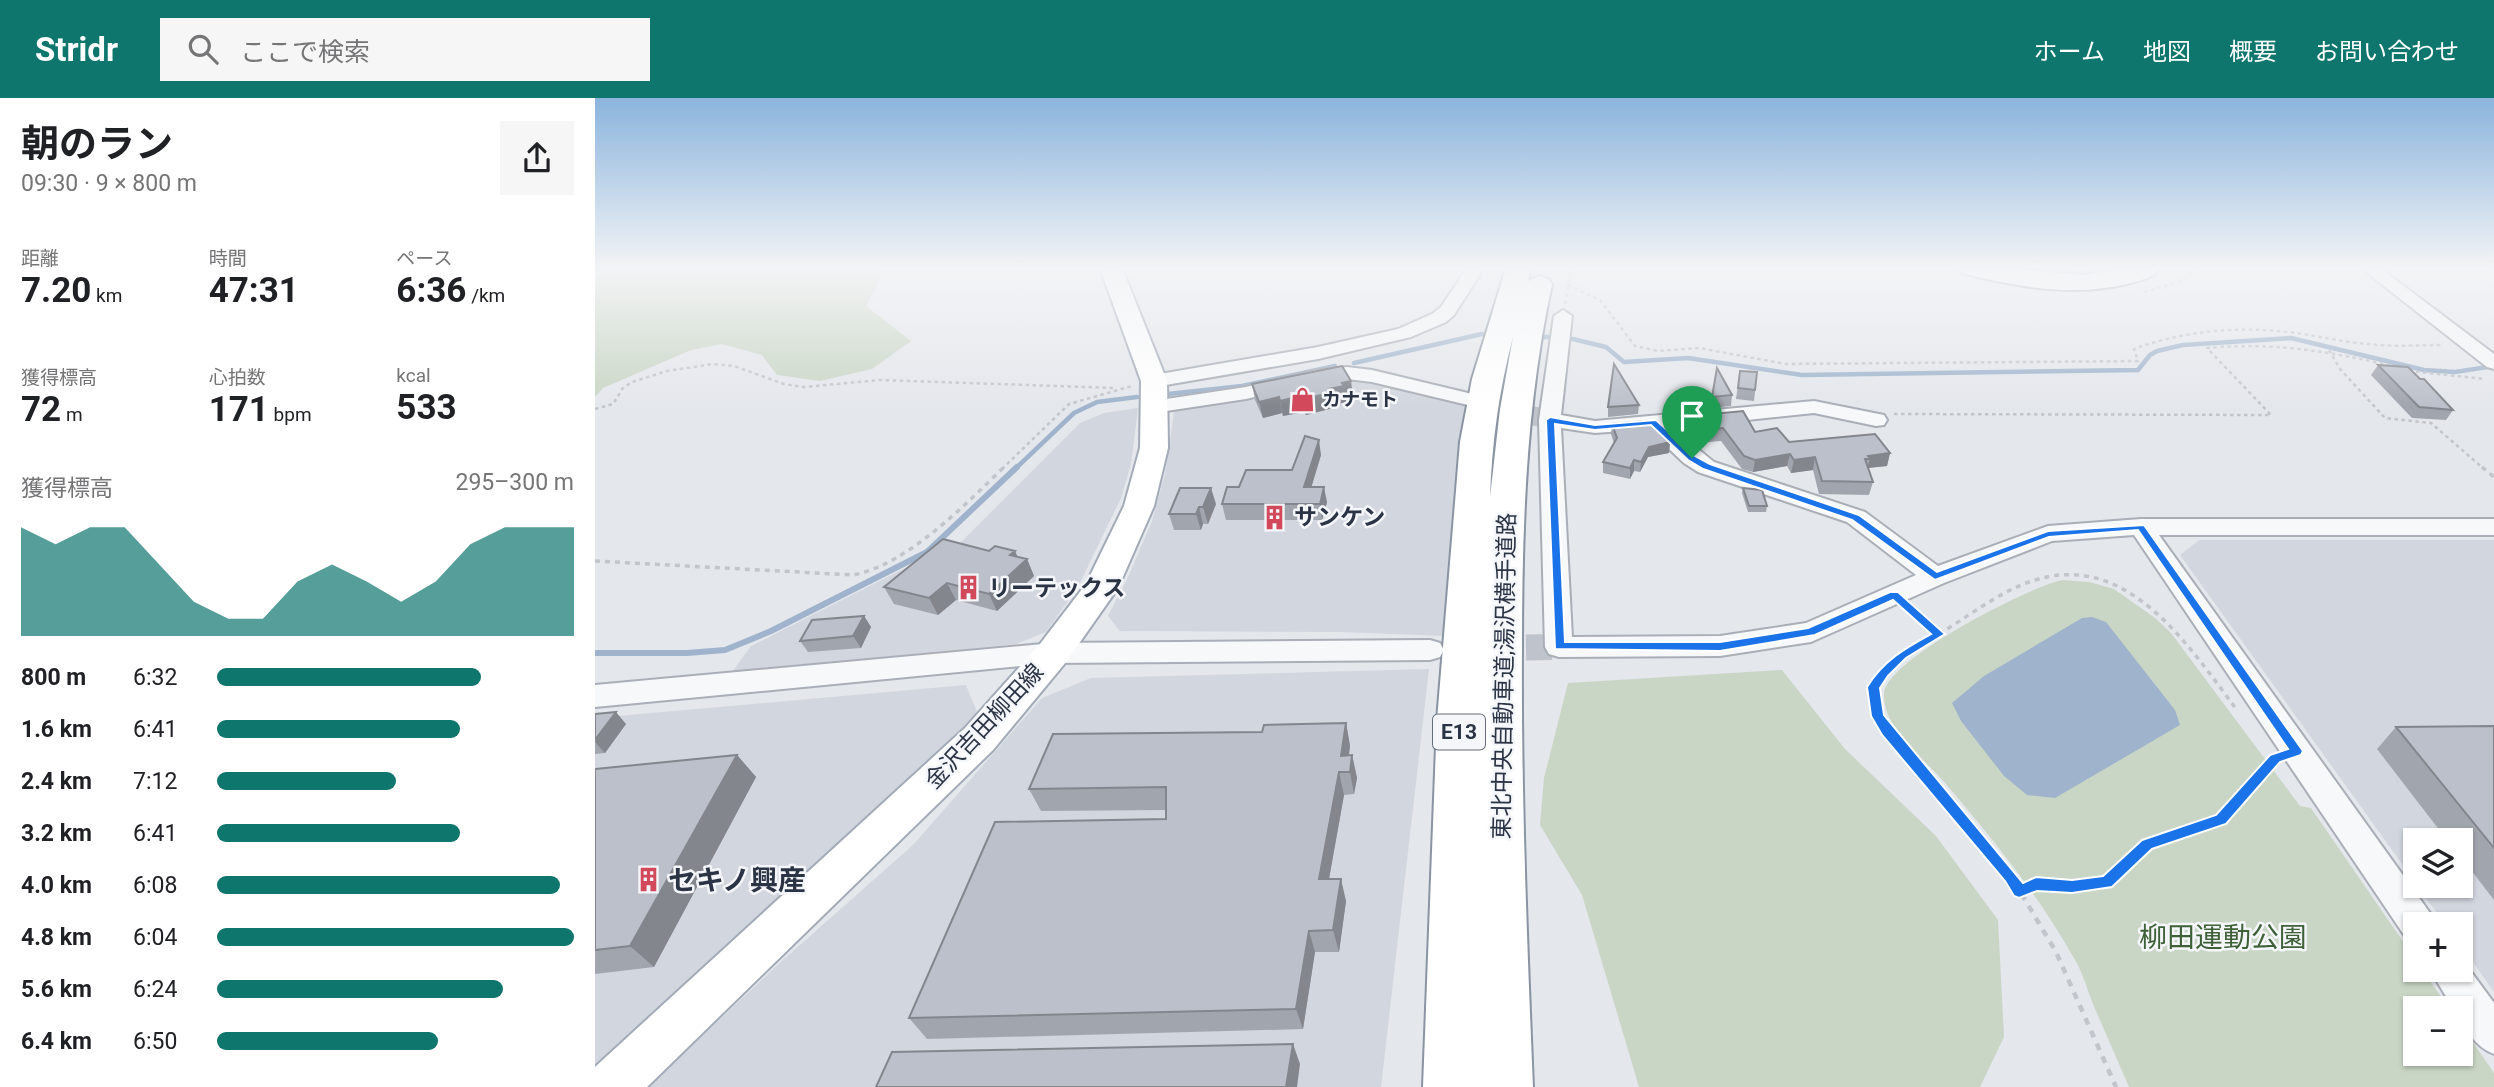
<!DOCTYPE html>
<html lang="ja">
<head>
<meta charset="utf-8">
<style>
  :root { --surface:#fff; --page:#f6f6f6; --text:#202124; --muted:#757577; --accent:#0f766e }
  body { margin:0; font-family:Roboto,"Noto Sans JP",sans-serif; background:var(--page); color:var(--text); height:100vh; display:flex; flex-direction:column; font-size:26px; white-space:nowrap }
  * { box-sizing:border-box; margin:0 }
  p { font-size:23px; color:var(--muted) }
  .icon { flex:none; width:38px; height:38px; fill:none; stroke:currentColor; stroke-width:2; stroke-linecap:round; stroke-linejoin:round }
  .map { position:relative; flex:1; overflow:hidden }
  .drawer { display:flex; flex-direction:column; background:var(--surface); width:595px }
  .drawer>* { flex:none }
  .buttons { position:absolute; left:1808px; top:730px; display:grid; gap:14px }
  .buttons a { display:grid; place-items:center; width:70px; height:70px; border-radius:0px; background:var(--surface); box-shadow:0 2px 5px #0004; font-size:35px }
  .pin { position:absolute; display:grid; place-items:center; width:60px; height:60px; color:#fff; margin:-72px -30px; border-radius:50% 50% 50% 0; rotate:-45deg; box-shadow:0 0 7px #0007 }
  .pin .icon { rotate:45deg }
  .round { display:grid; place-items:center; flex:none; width:74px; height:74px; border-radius:0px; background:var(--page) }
  .summary { display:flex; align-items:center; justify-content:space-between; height:119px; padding:0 21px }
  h1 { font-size:38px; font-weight:700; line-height:52px }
  .stats { display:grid; grid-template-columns:repeat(3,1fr); gap:10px; height:119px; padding:7px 21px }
  .stats div { display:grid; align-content:center }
  .stats b { font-size:35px; font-weight:700 }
  .stats small { font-size:19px; font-weight:400 }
  .stats p { font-size:19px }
  .chart { height:196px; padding:14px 21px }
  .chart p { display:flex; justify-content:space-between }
  .chart svg { width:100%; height:126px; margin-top:7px; fill:var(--accent); opacity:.7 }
  ul { padding:0 21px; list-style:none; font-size:23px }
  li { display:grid; grid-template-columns:112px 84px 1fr; align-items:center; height:52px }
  li i { height:18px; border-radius:9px; background:var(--accent) }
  header { display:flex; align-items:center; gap:42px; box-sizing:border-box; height:98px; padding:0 35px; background:var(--accent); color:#fff }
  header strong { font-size:33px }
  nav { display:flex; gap:38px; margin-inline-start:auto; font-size:24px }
  .search { width:490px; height:63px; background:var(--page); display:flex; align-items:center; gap:18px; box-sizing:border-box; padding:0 24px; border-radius:0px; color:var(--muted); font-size:26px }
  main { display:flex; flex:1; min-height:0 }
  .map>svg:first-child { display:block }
  .built { fill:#d2d6de }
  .green { fill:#c9d6c5 }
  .water { fill:#9fb4cc }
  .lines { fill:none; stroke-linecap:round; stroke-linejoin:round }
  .stream-far1 { stroke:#9fb4cc; stroke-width:4.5 }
  .stream { stroke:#9fb4cc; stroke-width:6 }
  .minor-tunnel-far1 { stroke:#bfc3cb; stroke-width:19; stroke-dasharray:19 10; stroke-linecap:butt }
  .minor-tunnel { stroke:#bfc3cb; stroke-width:26; stroke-dasharray:26 13; stroke-linecap:butt }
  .minor-casing { stroke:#a9aeb7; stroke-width:4 }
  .major-casing { stroke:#a3abb8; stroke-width:4 }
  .highway-casing { stroke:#8b94a3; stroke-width:4 }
  .path-far2 { stroke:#c2c5cb; stroke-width:2.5; stroke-dasharray:3.5 3.5; stroke-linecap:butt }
  .path-far1 { stroke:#c2c5cb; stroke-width:3.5; stroke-dasharray:5 5; stroke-linecap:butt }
  .path { stroke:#c2c5cb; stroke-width:4.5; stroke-dasharray:7 7; stroke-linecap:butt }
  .minor { fill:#f7f8fa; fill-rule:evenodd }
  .major { fill:#fff; fill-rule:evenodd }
  .highway { fill:#fff; fill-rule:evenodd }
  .wall { fill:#a1a5ae }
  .shaded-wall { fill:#83868d }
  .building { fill:#bbc0ca; stroke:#83868d; stroke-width:2 }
  .route { fill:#1a73e8; stroke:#fff; stroke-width:2; fill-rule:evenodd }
  .labels { text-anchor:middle; stroke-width:5; stroke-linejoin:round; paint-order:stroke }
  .far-poi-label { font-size:19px; font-weight:bold; fill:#2b3445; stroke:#f4f6f9; text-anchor:start }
  .shield { fill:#f4f6f9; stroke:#676e7b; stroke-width:2 }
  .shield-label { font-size:21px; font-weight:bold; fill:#2b3445 }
  .poi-label { font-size:23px; font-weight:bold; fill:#2b3445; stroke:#f4f6f9; text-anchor:start }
  .street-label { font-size:23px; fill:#2b3445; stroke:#f4f6f9 }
  .near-poi-label { font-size:28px; font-weight:bold; fill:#2b3445; stroke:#f4f6f9; text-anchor:start }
  .near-park-label { font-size:28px; fill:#3f6138; stroke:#f4f6f9 }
</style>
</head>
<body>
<header>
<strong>Stridr</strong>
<div class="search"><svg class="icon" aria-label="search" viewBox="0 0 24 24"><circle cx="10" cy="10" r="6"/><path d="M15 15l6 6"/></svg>ここで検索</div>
<nav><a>ホーム</a><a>地図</a><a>概要</a><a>お問い合わせ</a></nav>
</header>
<main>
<section class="drawer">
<div class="summary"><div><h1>朝のラン</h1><p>09:30 · 9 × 800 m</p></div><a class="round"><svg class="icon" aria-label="share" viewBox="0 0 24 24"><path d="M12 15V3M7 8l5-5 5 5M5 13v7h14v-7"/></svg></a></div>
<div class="stats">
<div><p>距離</p><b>7.20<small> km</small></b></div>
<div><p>時間</p><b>47:31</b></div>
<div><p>ペース</p><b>6:36<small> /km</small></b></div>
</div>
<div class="stats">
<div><p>獲得標高</p><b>72<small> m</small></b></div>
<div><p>心拍数</p><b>171<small> bpm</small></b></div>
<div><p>kcal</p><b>533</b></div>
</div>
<div class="chart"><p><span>獲得標高</span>295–300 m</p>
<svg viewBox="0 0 160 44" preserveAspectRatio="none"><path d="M0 44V6L10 12L20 6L30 6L40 19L50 32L60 38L70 38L80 25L90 19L100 25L110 32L120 25L130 12L140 6L150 6L160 6V44z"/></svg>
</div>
<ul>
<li><b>800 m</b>6:32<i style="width:74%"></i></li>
<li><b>1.6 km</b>6:41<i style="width:68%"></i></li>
<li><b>2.4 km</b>7:12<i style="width:50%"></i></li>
<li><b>3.2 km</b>6:41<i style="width:68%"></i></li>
<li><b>4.0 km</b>6:08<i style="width:96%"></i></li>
<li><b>4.8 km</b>6:04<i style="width:100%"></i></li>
<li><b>5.6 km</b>6:24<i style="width:80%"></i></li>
<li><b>6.4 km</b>6:50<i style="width:62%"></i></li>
</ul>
</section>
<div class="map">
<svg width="1899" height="989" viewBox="0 0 1899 989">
  <rect width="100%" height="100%" fill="#e4e7ec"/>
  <path class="built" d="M764,278L873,304L860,403L849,538L746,534L525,533L513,518L534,477L557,423L570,376L579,314L586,307Z
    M543,310L536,366L526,400L484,487L451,534L421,546L137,574L156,548L336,457L364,446L485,325L509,315Z
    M1604,442H1899V894L1866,847V826H1850L1822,788H1866V742H1820V784L1585,457Z
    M834,571L786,989H53L189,861L318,747L447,600L496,580Z
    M371,587L384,619L0,981V620Z"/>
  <path class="green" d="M0,170H291L271,208L316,243L277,271L225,283L182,277L167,257L127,246L96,252L8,290L0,299Z
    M1467,482L1494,484L1519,491L1560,520L1576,535L1705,708L1716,710L1820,861V872H1827L1854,910H1820V956H1866V927L1899,975V989H1534C1522,961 1510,934 1498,906C1492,891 1488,875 1480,862C1445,799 1397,740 1351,686C1330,661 1288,631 1289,596C1290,562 1434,489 1467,482Z
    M1187,572L1250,651L1341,738L1403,822L1409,939L1385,989H1044L987,797L945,727L949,680L973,585Z"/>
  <path class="water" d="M1497,519L1511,524L1580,612L1585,627L1460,700L1432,697L1409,678L1366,623L1357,605L1389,578L1487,520Z"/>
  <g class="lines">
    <path class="stream-far1" d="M947,239H953
      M978,241L1011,249L1029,264L1093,260L1207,277L1543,272L1555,257L1562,253L1588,247L1696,240L1829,272L1860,274L1899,268
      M759,265L887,236
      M573,296L647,288L740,268
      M420,371L479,315L502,304L542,299"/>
    <path class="stream" d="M0,555H92L130,552L176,533L332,454L422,369"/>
    <path class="minor-tunnel-far1" d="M873,301L955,322"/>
    <path class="minor-tunnel" d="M892,550L964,549"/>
    <defs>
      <path id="minor" d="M872,170H889L859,217L851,224L816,239L723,261L559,289L552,287L549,283L552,279L559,277L723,249L803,231L837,216L846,209Z
        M1766,170H1785L1899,256V271L1892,269Z
        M968,212L977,218L966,317L1000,323L1219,303L1289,317L1292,322L1289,327L1281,328L1219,315L1077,330L1119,364L1270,414L1343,468L1453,428L1546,421H1899V437H1564L1835,815L1840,826H1820V841L1809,837L1539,437L1457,443L1349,485L1216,544L1125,558L964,559L954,556L950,549L944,322L959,218ZM966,330L1000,335L1053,331L1089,365L1103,374L1252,424L1321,477L1211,525L1125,538L977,539Z
        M752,269L777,272L873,295L880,297L883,301L880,305L873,307L777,284L752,281L718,285L651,301L558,315L551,313L548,309L551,305L558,303L651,289L718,273Z
        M835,542L845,545L849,552L845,559L835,562L458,565L0,609V587L458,545Z
        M1866,860L1899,905V956C1881,949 1866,930 1866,910H1858L1835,872H1866Z"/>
      <path id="major" d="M505,170H527L572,283L573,350L559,408L523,490L471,564L398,652L52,989H0V969L370,630L445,546L491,486L529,408L545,350L546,283Z"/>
      <path id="highway" d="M911,170H936L933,183L944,178L953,181L957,186C931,306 927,427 927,549C926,696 932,843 938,989H828L842,622L865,344L877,281ZM918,239L905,311L895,399C897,344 904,292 918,239Z
        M1364,170H1411L1489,177L1531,170H1565C1559,180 1543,183 1532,186C1477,199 1422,189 1367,175Z"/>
    </defs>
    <use href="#minor" class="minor-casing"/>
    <use href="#major" class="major-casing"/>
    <use href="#highway" class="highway-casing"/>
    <path class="path-far2" d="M973,187L1005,202L1040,248L1063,253L1104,250L1191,266L1543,263L1539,251C1588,233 1641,228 1693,234C1720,237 1746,244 1773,246C1798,249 1823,247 1848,247
      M1549,194L1584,184L1602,170
      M970,206L975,175L979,170
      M1734,252L1745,271L1790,320L1836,325L1889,371
      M1814,273L1890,281
      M0,311L18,306L28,290L37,284L72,273L118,266L139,268L189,286L209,289L285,282L521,290
      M1299,316L1676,317L1612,250C1677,244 1734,253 1797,268
      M407,371L474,306L537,288"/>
    <path class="path-far1" d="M1887,369L1899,379
      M0,463L258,477C312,467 371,406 409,369
      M1344,536C1374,518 1404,494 1437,483C1532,451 1593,547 1642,612
      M1295,636L1282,618L1279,589L1300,565L1344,536L1314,510"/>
    <path class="path" d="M1293,634L1416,778L1461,854L1521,989
      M1424,793L1441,786L1477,789L1512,784L1552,747L1626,721L1679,662"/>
    <use href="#minor" class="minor"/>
    <use href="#major" class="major"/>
    <use href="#highway" class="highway"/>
  </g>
  <path class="wall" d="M1783,267L1825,281L1858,312L1851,322L1817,320L1776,277Z
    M1122,270L1137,297L1136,308L1116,310Z
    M1145,273L1162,274L1159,303L1141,301Z
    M657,286L758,298L751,300V304L738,307V310L711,317L709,314L688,318L687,315L668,320L660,302Z
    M1044,307L1043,316L1013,319V309Z
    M1096,318L1194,344L1295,355L1292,368L1273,370L1278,384L1274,397L1224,396L1218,372L1196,375L1192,368L1158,374L1147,371L1126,343L1102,345L1095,331Z
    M1017,326L1075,344L1074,355L1053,359L1045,374L1039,373L1035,381L1008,375V364L1019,345L1016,336Z
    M726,357L716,389L732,404L727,422H631L627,406L644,389L697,372Z
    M1148,390L1172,408L1171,414H1153L1147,395Z
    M621,406L613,426H608L606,432H579L574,416Z
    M394,453H420L422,459L432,461L439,478L402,513L361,502L343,517L299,506L289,489Z
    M269,518L276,529L266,550L213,554L205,543Z
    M0,616L31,626L10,655L0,656Z
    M751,625L755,648L754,658L757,657L762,680L759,696L749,697L734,781L751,803L744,854H720L708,931L332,941L314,920L571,721V712L446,713L434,691L667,634Z
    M1899,628V802L1866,759V742H1852L1782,651L1801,629Z
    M142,657L161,679L59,869L0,876V671Z"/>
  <path class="shaded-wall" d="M756,283L758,298L751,300V304L738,307V310L711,317L708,301L734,291L747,285Z
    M706,298L709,314L688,318L685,303Z
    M684,299L687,315L668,320L664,304Z
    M724,342L726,357L712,404L709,389Z
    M1075,344L1074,355L1053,359L1045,374L1046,364L1054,349Z
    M1295,355L1292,368L1272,370L1275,361L1273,358Z
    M1195,356L1192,368L1158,374L1160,362Z
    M1220,359L1218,372L1196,375L1199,362Z
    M1039,362V373L1035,381V370Z
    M729,389L732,404L727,422L725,406Z
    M616,390L621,406L613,426L608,409Z
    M604,409L608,426L606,432L601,416Z
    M420,453L426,467L432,461L439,478L402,513L394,496L415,457Z
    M352,485L361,502L343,517L334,500Z
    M269,518L276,529L266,550L258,538Z
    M21,614L31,626L10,655L0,644V642Z
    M751,625L755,648L751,674L746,658Z
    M142,657L161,679L59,869L35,848Z
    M757,657L762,680L759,696L755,674Z
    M744,674L749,697L730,803L724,781Z
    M746,781L751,803L744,854L738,832Z
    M714,833L720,854L708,931L701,911Z
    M698,946L705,966L702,989H691Z"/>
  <path class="building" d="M1019,266L1044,307L1013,309Z
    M1783,267L1813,269L1825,281H1829L1858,312L1824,309Z
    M747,268L756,283L747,285L749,288L734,291L736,295L708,301L706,298L685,303L684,299L664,304L657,286Z
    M1122,270L1137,297L1117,299Z
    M1145,273L1162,274L1160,292L1143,290Z
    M1148,313L1160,334L1182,330L1194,344L1280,336L1295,355L1273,358L1275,361H1270L1278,384L1227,383L1220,359L1199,362L1195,356L1160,362L1149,358L1128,330L1104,333L1096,318Z
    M1053,323L1075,344L1054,349L1046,364L1039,362L1035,370L1008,364L1022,340L1017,326Z
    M710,338L724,342L709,389H729L725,406H627L632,389H644L651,372H697Z
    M585,390H616L608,409H604L601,416H574Z
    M1148,390L1167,392L1172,408H1154Z
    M348,441L394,453L400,448L420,453L415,457L432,461L394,496L352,485L334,500L289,489Z
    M269,518L258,538L205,543L217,522Z
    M21,614L0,642V616Z
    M751,625L746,658L757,657L755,674H744L724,781H746L738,832L714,833L701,911L314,920L400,724L571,721V689L434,691L458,636L667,634L669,627Z
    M1899,628V750L1801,629Z
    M142,657L35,848L0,852V671Z
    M698,946L691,989H281L297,954Z"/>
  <linearGradient id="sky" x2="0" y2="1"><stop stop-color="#8bb4dd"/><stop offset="0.55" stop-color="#f3f4f6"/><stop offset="1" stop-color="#f3f4f6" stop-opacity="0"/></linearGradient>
  <rect width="1899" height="309" fill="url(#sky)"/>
  <path class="route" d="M955,319L1000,327L1061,322L1100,358L1115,366L1264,417L1342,474L1453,433L1549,427L1708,653L1706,657L1685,664L1631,726L1557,751L1517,789L1477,795L1442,793L1424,800L1419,798L1410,783L1287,637L1276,618L1272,589C1288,563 1310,550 1336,536L1298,502L1220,537L1125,553L960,551L951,322ZM960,326L1000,332L1056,327L1093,362L1108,371L1257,422L1340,482L1454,439L1543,432L1693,651L1675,657L1621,717L1547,742L1508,778L1477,782L1441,779L1428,785L1289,617L1285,590L1293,578L1311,560L1350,536L1303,494H1295L1213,530L1125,544H970Z"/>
  <defs>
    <symbol id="shop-bare" viewBox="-9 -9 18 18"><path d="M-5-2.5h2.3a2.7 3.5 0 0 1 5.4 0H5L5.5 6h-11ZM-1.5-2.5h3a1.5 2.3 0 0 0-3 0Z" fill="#d1495b" stroke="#f4f6f9" stroke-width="2.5" paint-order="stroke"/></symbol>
    <symbol id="building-bare" viewBox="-9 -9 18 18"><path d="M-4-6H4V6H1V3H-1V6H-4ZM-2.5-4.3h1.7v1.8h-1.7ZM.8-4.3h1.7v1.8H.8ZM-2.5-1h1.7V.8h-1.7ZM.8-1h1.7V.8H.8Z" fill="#d1495b" stroke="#f4f6f9" stroke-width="2.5" paint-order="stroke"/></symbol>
  </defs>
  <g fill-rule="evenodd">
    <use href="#shop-bare" x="690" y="284" width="35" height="35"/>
    <use href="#building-bare" x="662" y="402" width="35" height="35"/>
    <use href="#building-bare" x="356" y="472" width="35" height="35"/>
    <use href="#building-bare" x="36" y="764" width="35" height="35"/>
  </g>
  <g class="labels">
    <g class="far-poi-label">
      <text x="727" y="308">カナモト</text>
    </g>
    <rect class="shield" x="838" y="616.5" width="52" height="35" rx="5"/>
    <g class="shield-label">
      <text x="864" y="641">E13</text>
    </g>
    <g class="poi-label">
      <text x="699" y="427">サンケン</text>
      <text x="393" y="498">リーテックス</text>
    </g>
    <g class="street-label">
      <text transform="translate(909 578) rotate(-89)" y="8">東北中央自動車道;湯沢横手道路</text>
      <text transform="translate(389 628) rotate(-47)" y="8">金沢吉田柳田線</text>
    </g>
    <g class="near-poi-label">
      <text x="73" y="792">セキノ興産</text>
    </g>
    <g class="near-park-label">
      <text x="1628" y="849">柳田運動公園</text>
    </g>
  </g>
</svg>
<div class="buttons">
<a><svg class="icon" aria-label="layers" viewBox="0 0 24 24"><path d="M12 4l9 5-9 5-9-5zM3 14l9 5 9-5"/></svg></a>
<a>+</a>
<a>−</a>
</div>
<div class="pin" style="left:1097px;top:360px;background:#1e9e55"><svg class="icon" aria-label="arrive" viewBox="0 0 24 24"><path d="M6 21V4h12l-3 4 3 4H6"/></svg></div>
</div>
</main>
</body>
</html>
